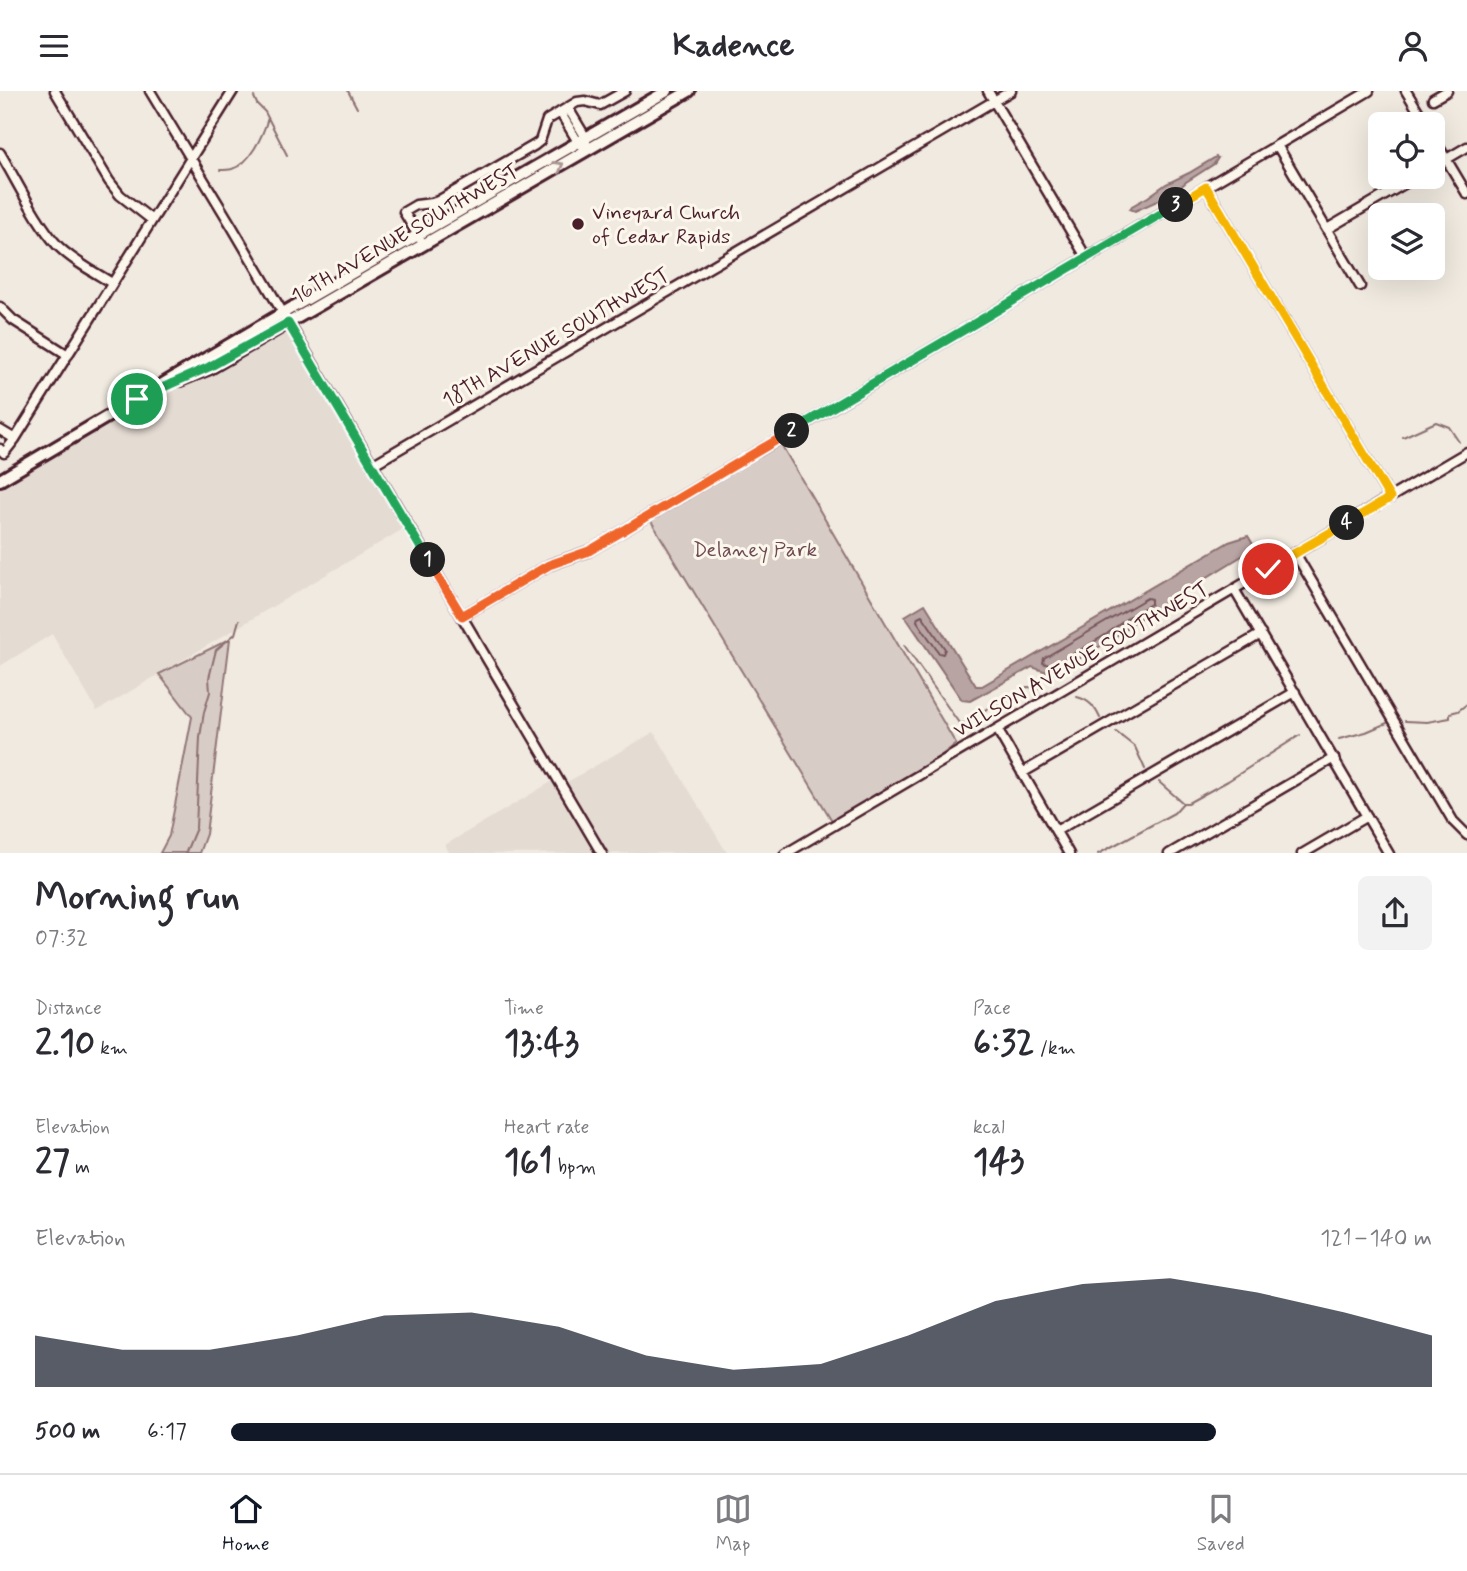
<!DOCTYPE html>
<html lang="en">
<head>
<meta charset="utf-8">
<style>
  :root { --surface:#fff; --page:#f2f2f3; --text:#2b2b33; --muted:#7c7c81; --line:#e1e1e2; --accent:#111827 }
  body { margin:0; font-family:Mynerve,sans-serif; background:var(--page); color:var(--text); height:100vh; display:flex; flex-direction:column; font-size:26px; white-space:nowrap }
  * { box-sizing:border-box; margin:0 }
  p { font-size:23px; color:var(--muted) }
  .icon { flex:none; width:38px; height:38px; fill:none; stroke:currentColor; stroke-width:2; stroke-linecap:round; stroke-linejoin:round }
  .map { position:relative; height:762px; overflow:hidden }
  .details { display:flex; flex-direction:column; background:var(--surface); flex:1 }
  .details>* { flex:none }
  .tools { position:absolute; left:1368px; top:21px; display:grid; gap:14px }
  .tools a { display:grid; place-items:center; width:77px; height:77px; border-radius:10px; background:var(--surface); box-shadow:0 7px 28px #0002; font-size:35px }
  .pin { position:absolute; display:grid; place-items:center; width:60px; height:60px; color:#fff; margin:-30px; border:4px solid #fff; border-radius:50%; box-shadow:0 2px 7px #0007 }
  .km { position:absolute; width:35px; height:35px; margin:-18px; border-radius:50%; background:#222; color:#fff; font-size:19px; line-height:35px; text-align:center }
  .round { display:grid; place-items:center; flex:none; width:74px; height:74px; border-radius:10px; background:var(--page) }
  .overview { display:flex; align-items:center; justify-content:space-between; height:119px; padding:0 35px }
  h1 { font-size:38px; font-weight:700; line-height:52px }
  .stats { display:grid; grid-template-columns:repeat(3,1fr); gap:10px; height:119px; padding:7px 35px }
  .stats div { display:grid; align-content:center }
  .stats b { font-size:35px; font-weight:700 }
  .stats small { font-size:19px; font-weight:400 }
  .stats p { font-size:19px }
  .chart { height:196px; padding:14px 35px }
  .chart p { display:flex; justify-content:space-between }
  .chart svg { width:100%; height:126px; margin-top:7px; fill:var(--accent); opacity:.7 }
  ul { padding:0 35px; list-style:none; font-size:23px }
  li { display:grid; grid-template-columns:112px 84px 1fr; align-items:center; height:52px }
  li i { height:18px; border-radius:9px; background:var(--accent) }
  header { display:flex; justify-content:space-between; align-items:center; height:91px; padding:0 35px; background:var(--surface); font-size:32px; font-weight:700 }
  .tabs { display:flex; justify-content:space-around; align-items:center; height:98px; border-top:2px solid var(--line); background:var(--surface); font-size:19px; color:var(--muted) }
  .tabs a { display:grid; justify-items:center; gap:4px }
  .tabs .on { color:var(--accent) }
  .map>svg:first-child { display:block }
  .built { fill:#e4dbd2 }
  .green { fill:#d8ccc6; stroke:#917678; stroke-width:2 }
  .water { fill:#b8a4a2; stroke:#8c6f72; stroke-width:2 }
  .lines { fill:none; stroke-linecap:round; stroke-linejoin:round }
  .shore { stroke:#76545b; stroke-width:2 }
  .stream { stroke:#8c6f72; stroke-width:2 }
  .minor-casing { stroke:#4a1f2b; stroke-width:13 }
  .major-casing { stroke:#4a1f2b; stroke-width:16 }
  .minor { stroke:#fbf7ec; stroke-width:8 }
  .major { stroke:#fbf7ec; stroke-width:10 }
  .oneway { stroke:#ab9695 }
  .split-1-casing { stroke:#fff; stroke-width:14 }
  .split-2-casing { stroke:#fff; stroke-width:14 }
  .split-3-casing { stroke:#fff; stroke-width:14 }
  .split-4-casing { stroke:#fff; stroke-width:14 }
  .split-5-casing { stroke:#fff; stroke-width:14 }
  .split-1 { stroke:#22a559; stroke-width:9 }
  .split-2 { stroke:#f0652b; stroke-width:9 }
  .split-3 { stroke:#22a559; stroke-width:9 }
  .split-4 { stroke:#f5b400; stroke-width:9 }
  .split-5 { stroke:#f5b400; stroke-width:9 }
  .poi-dot { fill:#4a1f2b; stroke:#fbf7ec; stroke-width:2.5 }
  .labels { text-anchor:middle; stroke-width:6; stroke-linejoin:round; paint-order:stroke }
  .poi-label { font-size:21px; fill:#4a1f2b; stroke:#fbf7ec; text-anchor:start }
  .street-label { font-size:21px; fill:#4a1f2b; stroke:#fbf7ec }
  .park-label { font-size:21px; fill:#6e4a52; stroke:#fbf7ec }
</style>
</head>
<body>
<header><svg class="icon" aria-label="menu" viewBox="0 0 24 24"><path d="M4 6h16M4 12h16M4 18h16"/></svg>Kadence<svg class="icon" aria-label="person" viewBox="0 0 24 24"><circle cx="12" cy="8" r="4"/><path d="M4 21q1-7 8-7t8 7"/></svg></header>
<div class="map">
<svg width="1467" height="763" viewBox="0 0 1467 763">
  <rect width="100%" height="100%" fill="#f0eae0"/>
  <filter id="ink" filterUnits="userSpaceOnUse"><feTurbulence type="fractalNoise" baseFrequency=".0143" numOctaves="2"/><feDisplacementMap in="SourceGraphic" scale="14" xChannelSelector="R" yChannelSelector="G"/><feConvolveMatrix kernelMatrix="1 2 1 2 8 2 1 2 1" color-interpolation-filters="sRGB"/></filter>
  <g filter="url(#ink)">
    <path class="built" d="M283,222L408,435L97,620L52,543L0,575V389Z
      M654,641L727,762L450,763L445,754L558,687L562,694Z"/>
    <path class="green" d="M778,348L956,653L908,690L834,733L648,425Z
      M230,548L206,743L199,762H160L169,745L192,626L159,583Z"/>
    <path class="water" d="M1216,66L1218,67L1214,73L1186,91L1173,103L1135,120L1130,118L1132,115L1148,106L1166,93L1189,82Z
      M1248,445L1254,455L1250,460L1134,531L1111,549L1053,583L1032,576L970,610L962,609L905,525L925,513L976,595H982L1229,451Z"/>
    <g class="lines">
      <path class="shore" d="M1147,507L1151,508V513L1130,525L1107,543L1053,575L1043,572L1044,567Z
        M922,524L945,558L943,563L939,562L917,530L918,526Z"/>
      <path class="stream" d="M348,0L357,17
        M254,6L257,13L265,21L287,64
        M220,79C224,79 228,79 232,78C250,73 263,44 268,27
        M1403,346L1436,331L1449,336L1459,351
        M904,554L959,632H966L972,626L1027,596L1039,597
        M1077,606C1089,609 1095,616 1100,627
        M1405,630L1427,631L1450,627V622L1458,620L1467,613
        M1116,641L1135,656L1145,678
        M1339,648L1366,641L1387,632
        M1159,691L1183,712H1188L1228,690L1300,644
        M185,763L196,737L200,646L204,621L210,601L209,587L216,559L235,543L239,529
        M1098,763L1174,722L1183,712"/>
      <defs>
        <path id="minor" d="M55,0L109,90L120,104L152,129
          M150,0L231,134L602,763
          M988,0L1086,166
          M1406,0L1426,33
          M1433,8L1447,0
          M568,17L586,47V52
          M560,21L578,51L581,54
          M1433,46L1467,103
          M1277,54L1360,195
          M0,62C17,90 36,131 58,155C73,170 94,181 112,192
          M1433,76L1467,56
          M1206,96L1390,407
          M1327,138L1416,86
          M420,148L404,121L416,114L432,112L438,110L535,54L540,50L547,29L577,11L585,10L600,14L625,0
          M0,216L13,229L68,264
          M0,339L15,348
          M0,358L4,362L15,348L233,0
          M372,374L1011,0
          M1295,462L1453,730L1467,744
          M1234,498L1389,763
          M462,525L549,474L589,460L1369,0
          M997,638L1069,763
          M1022,682L1261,543
          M1056,740L1295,601
          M785,763L1467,361
          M1169,763L1334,667
          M1302,763L1367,725"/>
        <path id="major" d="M180,289L210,277L689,0
          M0,389L283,222L667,0"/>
      </defs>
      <use href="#minor" class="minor-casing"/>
      <use href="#major" class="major-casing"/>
      <use href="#minor" class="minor"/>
      <use href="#major" class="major"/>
    </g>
    <defs><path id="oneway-chevron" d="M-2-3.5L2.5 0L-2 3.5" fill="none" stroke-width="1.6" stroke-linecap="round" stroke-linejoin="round" transform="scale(1.75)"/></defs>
    <use class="oneway" href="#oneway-chevron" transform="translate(559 75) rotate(-30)"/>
  </g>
  <g class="lines" filter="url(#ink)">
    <defs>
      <path id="split-1" d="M137,308L209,276L288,232L428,469"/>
      <path id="split-2" d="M428,469L462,525L549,474L589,460L792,340"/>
      <path id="split-3" d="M792,340L1176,114"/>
      <path id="split-4" d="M1176,114L1206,96L1390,407L1347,432"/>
      <path id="split-5" d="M1268,478L1347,432"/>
    </defs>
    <use href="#split-1" class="split-1-casing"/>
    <use href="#split-2" class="split-2-casing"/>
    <use href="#split-3" class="split-3-casing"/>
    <use href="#split-4" class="split-4-casing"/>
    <use href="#split-5" class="split-5-casing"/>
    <use href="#split-1" class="split-1"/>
    <use href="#split-2" class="split-2"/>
    <use href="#split-3" class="split-3"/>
    <use href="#split-4" class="split-4"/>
    <use href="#split-5" class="split-5"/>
  </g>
  <circle class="poi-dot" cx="578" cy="133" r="7"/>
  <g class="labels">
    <g class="poi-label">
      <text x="592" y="128">Vineyard Church<tspan x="592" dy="24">of Cedar Rapids</tspan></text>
    </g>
    <g class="street-label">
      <text transform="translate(405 142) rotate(-30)" y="7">16TH AVENUE SOUTHWEST</text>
      <text transform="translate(556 246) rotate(-30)" y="7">18TH AVENUE SOUTHWEST</text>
      <text transform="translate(1081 568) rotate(-30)" y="7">WILSON AVENUE SOUTHWEST</text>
    </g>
    <g class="park-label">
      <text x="755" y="465">Delaney Park</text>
    </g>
  </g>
</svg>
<div class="tools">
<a><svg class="icon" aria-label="locate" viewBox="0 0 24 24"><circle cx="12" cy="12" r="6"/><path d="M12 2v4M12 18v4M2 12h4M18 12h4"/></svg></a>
<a><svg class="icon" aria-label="layers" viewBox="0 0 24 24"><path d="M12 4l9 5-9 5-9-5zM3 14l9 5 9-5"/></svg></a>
</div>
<div class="pin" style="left:137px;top:308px;background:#1e9e55"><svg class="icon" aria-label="arrive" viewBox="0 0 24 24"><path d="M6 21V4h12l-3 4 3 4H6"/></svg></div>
<div class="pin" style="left:1268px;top:478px;background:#d93025"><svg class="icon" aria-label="check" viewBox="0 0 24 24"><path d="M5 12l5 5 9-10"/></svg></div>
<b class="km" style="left:428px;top:469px">1</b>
<b class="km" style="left:792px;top:340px">2</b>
<b class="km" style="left:1176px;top:114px">3</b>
<b class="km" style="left:1347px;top:432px">4</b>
</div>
<section class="details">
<div class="overview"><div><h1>Morning run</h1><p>07:32</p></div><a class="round"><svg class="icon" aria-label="share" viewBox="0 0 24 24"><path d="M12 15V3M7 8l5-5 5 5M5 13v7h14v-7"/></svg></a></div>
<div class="stats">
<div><p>Distance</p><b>2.10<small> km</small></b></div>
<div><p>Time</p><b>13:43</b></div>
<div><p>Pace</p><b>6:32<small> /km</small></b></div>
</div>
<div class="stats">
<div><p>Elevation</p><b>27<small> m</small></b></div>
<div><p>Heart rate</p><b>161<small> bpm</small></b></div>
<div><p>kcal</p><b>143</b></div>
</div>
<div class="chart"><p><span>Elevation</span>121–140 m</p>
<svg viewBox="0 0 160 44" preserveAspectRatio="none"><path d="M0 44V26L10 31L20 31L30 26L40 19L50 18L60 23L70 33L80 38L90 36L100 26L110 14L120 8L130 6L140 11L150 18L160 26V44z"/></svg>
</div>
<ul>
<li><b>500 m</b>6:17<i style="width:82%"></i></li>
</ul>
</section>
<nav class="tabs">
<a class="on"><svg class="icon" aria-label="home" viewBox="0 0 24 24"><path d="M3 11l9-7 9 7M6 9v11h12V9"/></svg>Home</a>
<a><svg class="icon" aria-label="map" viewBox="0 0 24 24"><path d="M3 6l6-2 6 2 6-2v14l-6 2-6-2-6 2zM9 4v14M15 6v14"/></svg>Map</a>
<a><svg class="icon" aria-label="saved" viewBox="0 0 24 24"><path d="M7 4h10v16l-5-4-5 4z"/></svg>Saved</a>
</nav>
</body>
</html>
